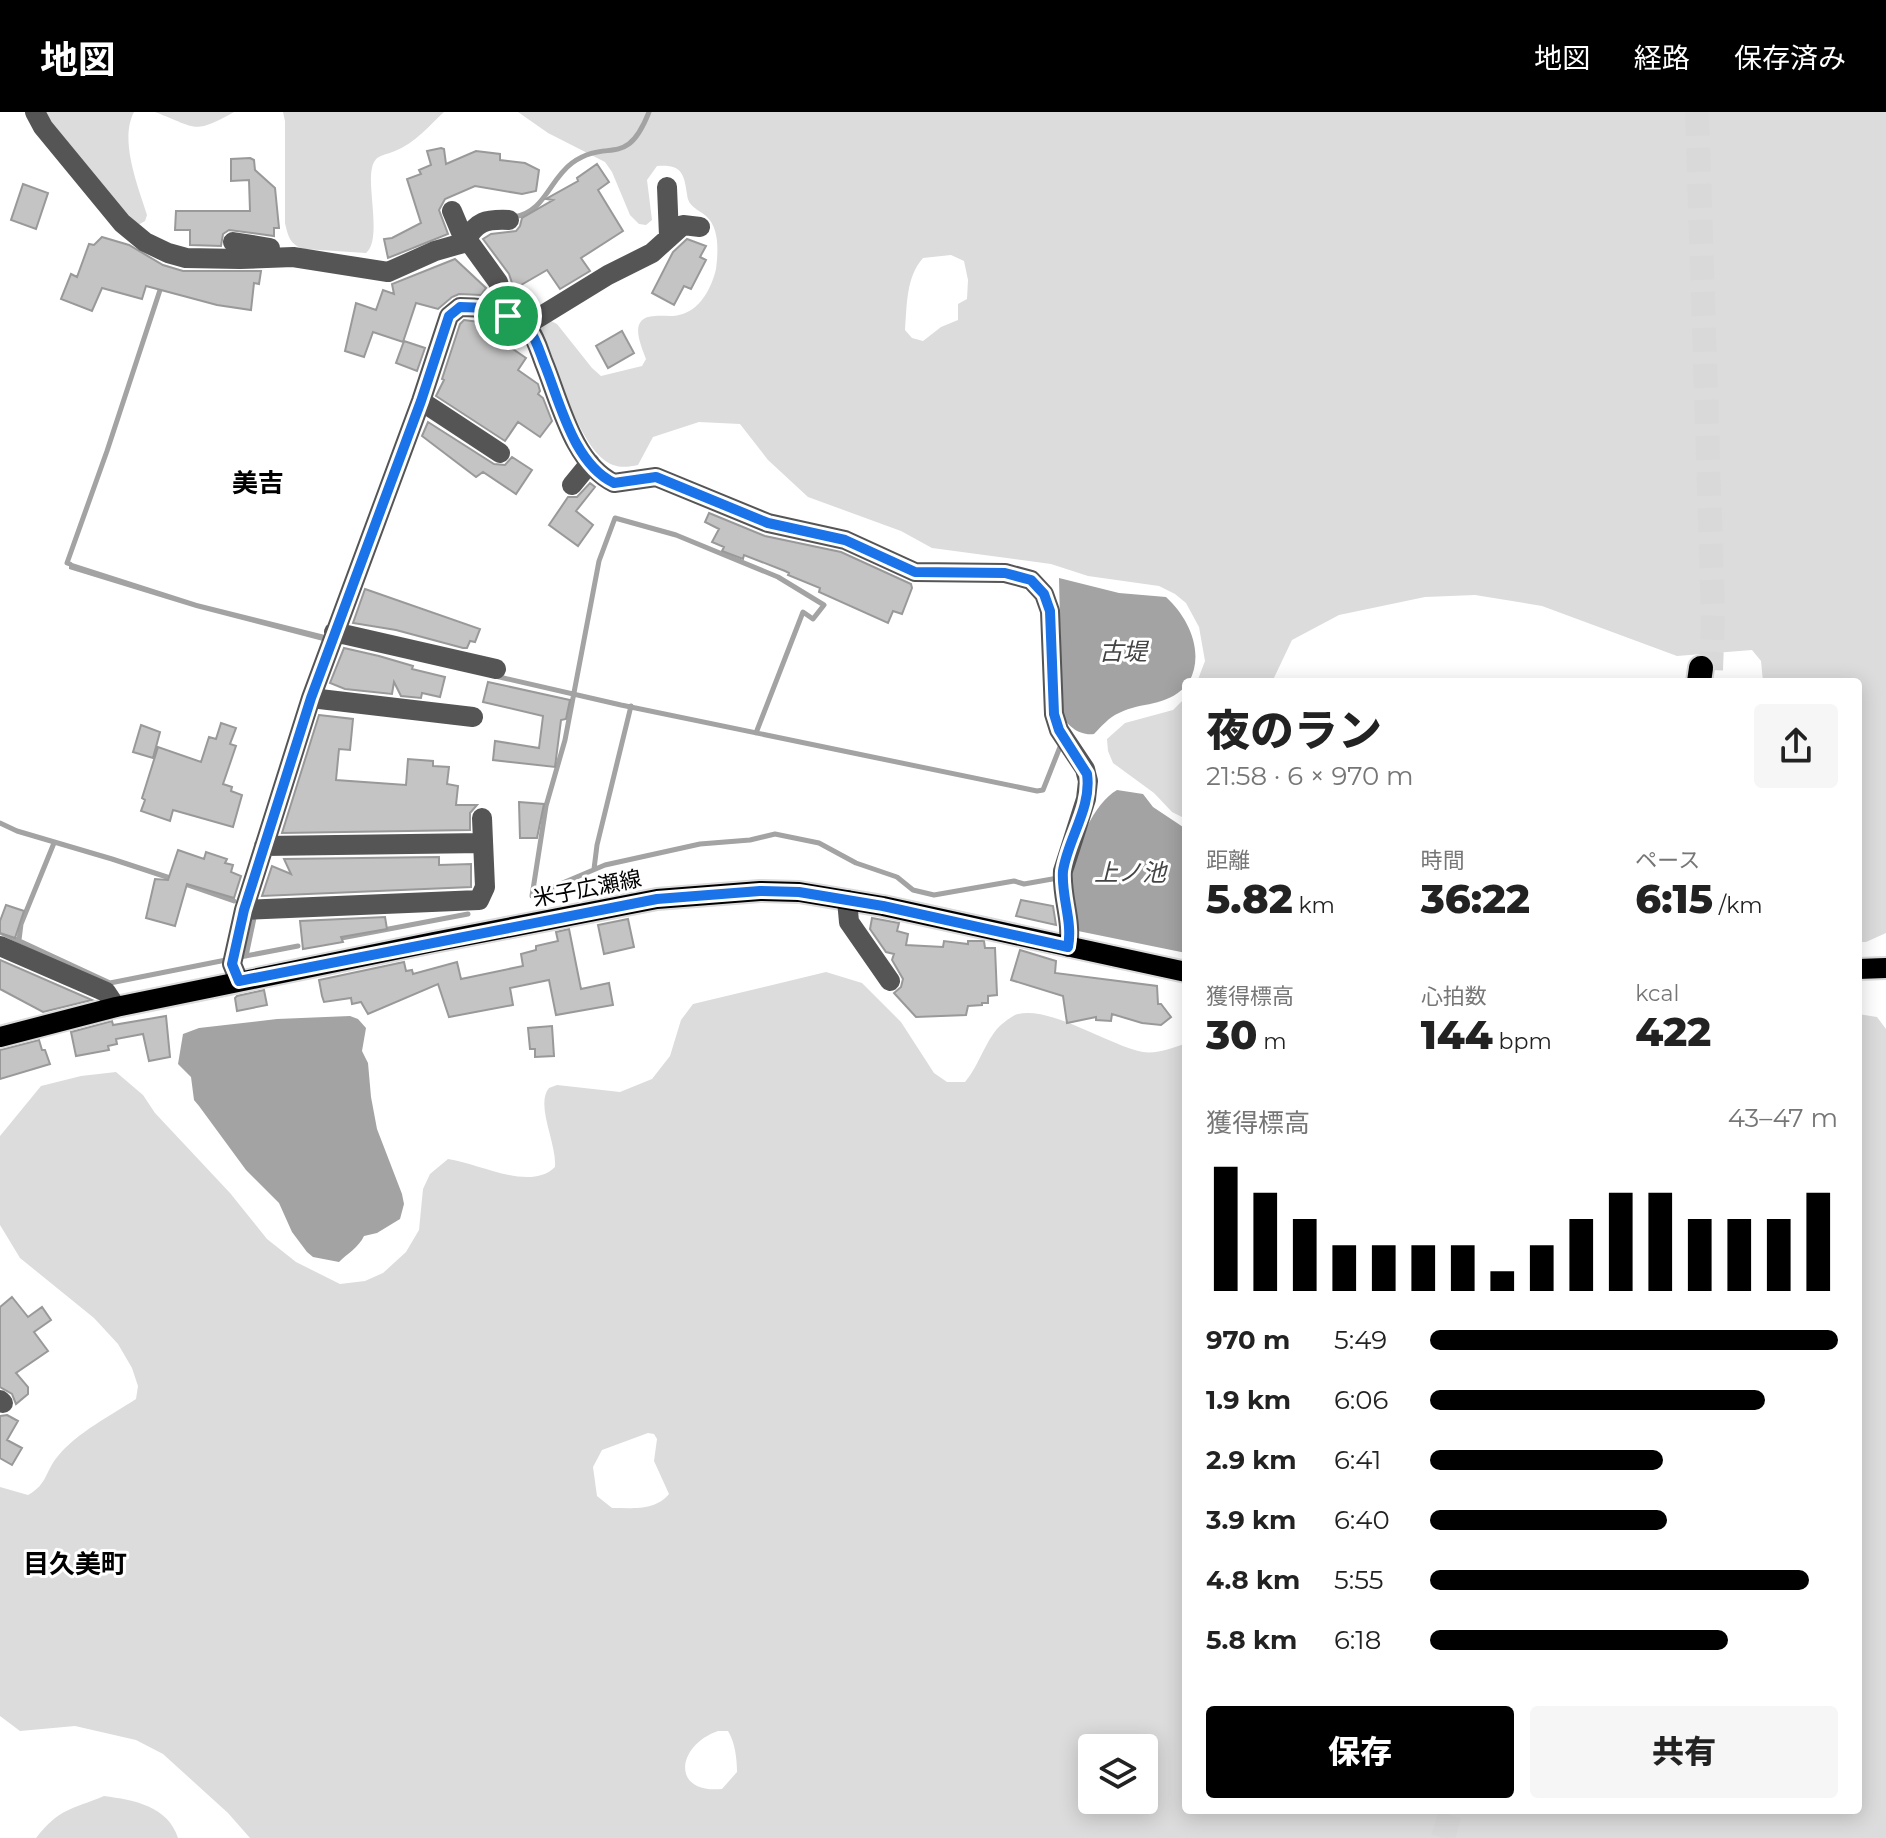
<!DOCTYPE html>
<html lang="ja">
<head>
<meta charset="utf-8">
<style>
  :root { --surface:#fff; --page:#f6f6f6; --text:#222; --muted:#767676; --accent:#000 }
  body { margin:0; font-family:Montserrat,"Noto Sans JP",sans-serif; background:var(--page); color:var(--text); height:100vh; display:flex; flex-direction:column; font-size:30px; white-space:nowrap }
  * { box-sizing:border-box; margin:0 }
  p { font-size:26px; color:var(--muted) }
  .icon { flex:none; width:44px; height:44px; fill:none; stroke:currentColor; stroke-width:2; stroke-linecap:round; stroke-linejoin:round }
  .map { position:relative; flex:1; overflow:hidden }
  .sheet { position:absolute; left:1182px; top:566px; width:680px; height:1136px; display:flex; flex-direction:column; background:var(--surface); border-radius:8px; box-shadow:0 4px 20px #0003 }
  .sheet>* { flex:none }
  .controls { position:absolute; left:1078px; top:1622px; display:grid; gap:16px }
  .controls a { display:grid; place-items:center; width:80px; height:80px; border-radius:8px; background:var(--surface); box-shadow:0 4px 20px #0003; font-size:40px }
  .pin { position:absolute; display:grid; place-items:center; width:68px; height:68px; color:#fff; margin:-34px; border:4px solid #fff; border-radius:50%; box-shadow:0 2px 8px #0007 }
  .round { display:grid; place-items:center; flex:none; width:84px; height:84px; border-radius:8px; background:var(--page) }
  .overview { display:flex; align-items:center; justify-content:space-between; height:136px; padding:0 24px }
  h1 { font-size:44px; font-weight:800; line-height:60px }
  .metrics { display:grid; grid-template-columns:repeat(3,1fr); gap:12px; height:136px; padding:8px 24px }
  .metrics div { display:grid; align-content:center }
  .metrics b { font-size:40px; font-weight:800 }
  .metrics small { font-size:22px; font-weight:400 }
  .metrics p { font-size:22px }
  .chart { height:224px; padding:16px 24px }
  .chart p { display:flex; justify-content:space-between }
  .chart svg { width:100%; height:144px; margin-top:8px; stroke:var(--accent); stroke-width:6 }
  .primary-button { display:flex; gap:16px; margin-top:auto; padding:16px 24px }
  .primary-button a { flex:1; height:92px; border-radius:8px; background:var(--accent); color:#fff; font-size:32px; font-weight:800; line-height:92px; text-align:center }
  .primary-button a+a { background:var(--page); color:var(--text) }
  ul { padding:0 24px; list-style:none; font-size:26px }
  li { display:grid; grid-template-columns:128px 96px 1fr; align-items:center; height:60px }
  li i { height:20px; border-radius:10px; background:var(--accent) }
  header { display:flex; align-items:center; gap:48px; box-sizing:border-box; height:112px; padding:0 40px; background:var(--accent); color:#fff }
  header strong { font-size:38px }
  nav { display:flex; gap:44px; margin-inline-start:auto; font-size:28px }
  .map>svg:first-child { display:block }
  .green { fill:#dcdcdc; fill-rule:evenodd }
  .water { fill:#a3a3a3 }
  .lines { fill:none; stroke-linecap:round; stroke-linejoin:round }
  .stream { stroke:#a3a3a3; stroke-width:5 }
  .building { fill:#c4c4c4; stroke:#999; stroke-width:2 }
  .highway-tunnel { stroke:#d9d9d9; stroke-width:24; stroke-dasharray:24 12; stroke-linecap:butt }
  .major-casing { stroke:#dbdbdb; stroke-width:24 }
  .highway-casing { stroke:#dbdbdb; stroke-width:28 }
  .minor { stroke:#555; stroke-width:20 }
  .major { stroke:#000; stroke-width:20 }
  .highway { stroke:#000; stroke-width:24 }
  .route-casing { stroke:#fff; stroke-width:16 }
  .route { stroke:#1a73e8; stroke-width:10 }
  .labels { text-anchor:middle; stroke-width:6; stroke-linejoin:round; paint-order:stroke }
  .street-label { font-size:22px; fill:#000; stroke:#fff }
  .water-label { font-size:24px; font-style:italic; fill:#444; stroke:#fff }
  .quarter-label { font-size:26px; font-weight:bold; fill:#000; stroke:#fff }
</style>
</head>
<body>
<header>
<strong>地図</strong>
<nav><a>地図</a><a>経路</a><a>保存済み</a></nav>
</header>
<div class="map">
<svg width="1886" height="1726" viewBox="0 0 1886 1726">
  <rect width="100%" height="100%" fill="#fff"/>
  <path class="green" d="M43,0H134C119,28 138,74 147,103L145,109L138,113L134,112Z
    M155,0H234C193,23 197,16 155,0Z
    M283,0H444C430,13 414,32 395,39C384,44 375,42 372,56C367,76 382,128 366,141L304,137C290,133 288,124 285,111V9Z
    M518,0H1886V821L1866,830H1858V570H1763L1761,549L1752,538L1677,544L1542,494L1475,483L1425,485L1339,503L1292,528L1272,570H1197L1205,549L1199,515L1186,491L1175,482L1159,474L1088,464L1051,452L932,436L901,419L808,385L768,348L740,312L699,310L653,325L638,353C625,356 613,356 603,347C577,326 553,249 540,216L551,209L557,212L592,256L601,264L642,254L646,247C640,231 628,205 655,204C662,203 672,205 679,203C700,199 712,175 716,157C718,141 720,116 706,104C698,97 688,95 687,82C684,62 682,52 657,54L647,68L652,108L646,113L639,112L630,103L612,60L605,50L548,21ZM951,143L964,149L968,168L967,187L958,192V208L941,215L923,229L912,226L905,218C907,193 906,165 923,146Z
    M1186,585V707L1172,700L1154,681L1113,651L1108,639L1107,627L1125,611L1173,598Z
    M826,860L862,871L901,910L934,961L947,970H965C979,954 987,924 1002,912C1006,909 1013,903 1018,902C1051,894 1110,934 1143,940C1157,942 1174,936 1186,931V1698H1858V902L1877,905L1886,917V1726H250L228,1701L163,1642L136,1628L75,1614L20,1619L0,1604V1375L28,1383C48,1372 45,1359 58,1344C78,1320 110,1304 136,1287L138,1274L132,1256L118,1232L94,1206L20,1146L0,1113V1024L41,974L81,964L116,960L143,983L155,1001L230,1081L267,1127L296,1150L340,1172L365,1169L383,1161L406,1140L419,1118L423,1077L430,1062L448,1047C479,1051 530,1080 555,1055C557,1031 535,993 549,976L557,973L620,980L652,967L670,944L681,908L693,892ZM648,1321L654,1322L657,1327L654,1349L669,1382C655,1399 633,1396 612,1396L597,1384L593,1355L602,1338ZM718,1619H728C735,1630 737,1647 737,1660L722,1677C670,1682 677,1633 718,1619ZM1092,1636H1144V1688H1092Z
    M104,1684C134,1688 168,1694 178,1726H36C61,1695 71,1698 104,1684Z"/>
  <path class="water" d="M66,449L197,491L325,523L323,529L196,496L69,457V454L65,452Z
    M1059,466L1119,481L1166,485C1189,506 1205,541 1189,570H1186V574C1164,596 1143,589 1119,601C1109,605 1101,615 1094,622C1080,624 1066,614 1062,601Z
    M1117,678L1143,682L1153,695L1186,717V841L1078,819C1077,801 1071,779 1073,761C1075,735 1094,691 1117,678Z
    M350,904L358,907L366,916L362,939L368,951L371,985L377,1017L402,1082L404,1092L400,1107L377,1121L364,1124C359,1135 347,1142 339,1150L313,1145L307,1140L292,1120L279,1091L246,1058L199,994L194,988L191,965L178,952L183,922L199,916L277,907Z"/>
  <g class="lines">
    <path class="stream" d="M514,105C545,100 549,68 572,51C609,25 626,58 649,0
      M70,452L67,451L107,339L162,172
      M495,564L621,593L1037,679L1043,678L1060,635
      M756,621L803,500L813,507L824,493L778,465L676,423L615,406L599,449L565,628L546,694L532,784L605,753L700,732L750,728L775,722L819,731L856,751L897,765L913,778L934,783L1014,769L1024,772L1058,766
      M0,711L17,719L112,747L173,767
      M594,757L597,733L631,594
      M182,771L234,789
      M0,820L110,871L226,848
      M336,827L468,802
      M19,828L21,812L54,731
      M246,844L254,806
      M240,845L298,834"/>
  </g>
  <path class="building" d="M441,36L444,37L446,52L476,39L500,42V48L525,51L539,58L536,79L522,82L475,74L445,87L439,98L448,122L388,146L384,127L392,126L421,111L407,67L421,62L419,58L431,53L427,39Z
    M250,46L254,48L255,58L275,76L279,116H274V124L229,118L223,122L221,134L190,133V118H175L176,99H250L249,68L231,69V47Z
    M597,52L609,70L598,78L623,119L581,146L590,159L560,177L547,158L514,177L509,162L483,127L491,122L516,119L520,114L522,106L553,88L546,87L578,69L577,66Z
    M23,72L48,81L36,117L11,108Z
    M102,125L129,133L163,153L183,159H261L259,172L254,171L251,198L217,193L146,174L142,187L102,176L92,199L61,187L71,162L77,165L89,132L94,133Z
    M687,127L706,134L700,145L706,148L691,177L684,174L674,193L652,181L673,140Z
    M455,147L486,176L481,183L459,182L452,185L438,197L416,191L403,230L373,220L364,245L345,239L356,191L376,198L383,178L394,182L392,172Z
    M464,208L494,212L510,219L507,224L514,230L510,235L526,246L518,258L538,272L540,279L538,282L543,286L552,309L540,325L518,310L505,329L436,284L444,268L442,267L460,212Z
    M622,219L634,241L608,256L596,234Z
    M404,229L425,236L417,259L396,251Z
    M428,310L494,352L505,353L512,345L532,358L516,382L483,360L476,365L422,324Z
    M590,371L595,375L576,399L593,413L578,434L549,413L568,385H577Z
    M709,401L765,424L841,440L911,472L912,476L902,502L893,499L888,511L819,480L820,476L788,463L789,461L785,459L744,443L743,447L722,439L724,435L712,430L719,417L705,410Z
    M365,477L480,517L475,530L470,529L467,536H463L396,518L353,511Z
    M344,536L379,544L413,554L412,557L445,565L440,585L422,581L421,586L401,584L394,570L392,582L345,577L330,571Z
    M488,570L570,588L566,607L561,608L555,655L493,648L495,629L539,636L543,604L483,590Z
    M319,603L353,607L350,638L339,637L336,668L406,673L408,647L433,649V654L449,655L447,672L458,674L456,693H477L470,701V718L282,721Z
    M221,611L236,616L230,632L236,634L223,672L232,675L231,679L242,683L233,715L173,698L170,709L141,699L145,688L142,686L158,635L201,650L209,625L216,627Z
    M141,613L160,620L153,646L133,640Z
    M519,690L544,692L537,726H520Z
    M178,738L204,747L206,740L227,747L225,751L233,753L231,760L241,764L234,786L187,772L175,814L146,806L155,767L168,768Z
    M439,745V753L471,752V775L262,784L272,754L291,762L284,747Z
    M1021,788L1053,794L1056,813L1016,804Z
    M6,793L24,799L15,826L0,821V809Z
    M385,805L387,817L341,825L343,830L303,837L300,809Z
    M872,806L899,811L897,819L908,822L906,833L943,835L944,829L968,832V829H984L985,836H995L997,883L988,884V891H982V893L968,894L966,903L916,905L894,881L901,875L903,867L892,848L894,842L886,840L870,817Z
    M628,807L634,835L604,842L598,813Z
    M569,817L581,877L609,871L613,893L556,903L549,868L510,876L513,893L449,905L438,872L368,902L361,890L352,892L351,886L324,890L322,884L319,868L404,850L406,859L412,858L413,862L457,850L461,867L523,854L521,842L536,838V834L558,829L556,820Z
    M1020,838L1056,849L1055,861L1157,874L1158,892H1161L1171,905L1161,913L1142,911L1112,902L1111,909L1096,908V905L1067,911L1063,884L1011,868Z
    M0,848L92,888L43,900L0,877Z
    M264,878L267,893L237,899L235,886L237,884Z
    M166,904L170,945L149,949L143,922L116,927L117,932L108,934L109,938L76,944L71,920L112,909L113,913Z
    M552,914L554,944L535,945V937H530L528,916Z
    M39,928L42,938H45L50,952L0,967V938Z
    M12,1185L28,1205L42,1195L51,1208L34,1220L48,1239L16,1261L28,1275V1282L16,1292L12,1282L0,1275V1195Z
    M7,1303L18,1309L7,1328L22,1336L12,1353L0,1346V1304Z"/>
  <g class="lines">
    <path class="highway-tunnel" d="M1697,0L1713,503L1711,558
      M1443,1726L1451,1698"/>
    <defs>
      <path id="major" d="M1858,857L1886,856
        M0,925L116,895L434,830L657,787L760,779L799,780L883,794L1186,860"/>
      <path id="highway" d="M1699,570L1701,556"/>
    </defs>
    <use href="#major" class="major-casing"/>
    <use href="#highway" class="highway-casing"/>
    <path class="minor" d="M35,0L43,15L122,111L145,130L168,141L186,146L240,147L293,145L388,160L435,139L467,130L472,134L498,170L508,204
      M667,75L669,124
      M452,99L465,130
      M233,130L270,136
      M465,130C476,109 486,107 509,108
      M529,217L533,209L608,163L652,141L683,113L700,115
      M421,289L500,341
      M572,373L590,351
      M334,520L496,557
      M311,586L473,605
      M264,734L483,731
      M847,788L849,810L890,869
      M244,798L479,788L485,775L482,706
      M0,834L106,880L116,895
      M239,869L232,852L244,798L311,586L421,289L449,204L460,195C483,195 513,199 529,217C536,226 540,241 544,251C560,290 573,351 614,371L656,365L768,411L845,428L915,460L1005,461L1031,468L1044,482L1050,499L1054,602L1059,618L1085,657L1088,669L1086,687L1063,759C1061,785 1073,809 1068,835
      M0,1288L3,1291"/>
    <use href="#major" class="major"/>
    <use href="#highway" class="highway"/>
  </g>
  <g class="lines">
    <defs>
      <path id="route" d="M460,195C483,195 513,199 529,218C536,226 540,241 544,251C560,290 573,351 614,371L656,365L768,411L845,428L915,460L1005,461L1031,468L1044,482L1050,499L1054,602L1059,618L1087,662C1092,696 1068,726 1063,759C1061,785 1073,809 1068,835L883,794L799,780L760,779L657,787L239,869L232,852L244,798L311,586L421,289L449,204Z"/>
    </defs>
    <use href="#route" class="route-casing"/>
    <use href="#route" class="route"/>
  </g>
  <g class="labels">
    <g class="street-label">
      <text transform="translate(587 776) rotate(-11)" y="8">米子広瀬線</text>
    </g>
    <g class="water-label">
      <text x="1123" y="548">古堤</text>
      <text x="1130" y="769">上ノ池</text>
    </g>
    <g class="quarter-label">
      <text x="258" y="380">美吉</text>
      <text x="75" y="1461">目久美町</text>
    </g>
  </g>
</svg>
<div class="controls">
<a><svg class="icon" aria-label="layers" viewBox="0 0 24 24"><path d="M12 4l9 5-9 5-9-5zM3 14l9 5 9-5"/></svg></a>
</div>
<div class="pin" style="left:508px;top:204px;background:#1e9e55"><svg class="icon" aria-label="arrive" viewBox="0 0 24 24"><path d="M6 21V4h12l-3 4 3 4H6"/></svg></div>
<section class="sheet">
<div class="overview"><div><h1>夜のラン</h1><p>21:58 · 6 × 970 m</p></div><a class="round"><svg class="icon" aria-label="share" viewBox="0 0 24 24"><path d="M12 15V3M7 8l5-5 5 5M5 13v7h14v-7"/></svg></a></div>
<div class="metrics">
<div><p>距離</p><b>5.82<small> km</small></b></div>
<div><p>時間</p><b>36:22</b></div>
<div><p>ペース</p><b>6:15<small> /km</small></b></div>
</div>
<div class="metrics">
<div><p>獲得標高</p><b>30<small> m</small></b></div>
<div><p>心拍数</p><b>144<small> bpm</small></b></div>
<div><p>kcal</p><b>422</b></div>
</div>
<div class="chart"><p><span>獲得標高</span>43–47 m</p>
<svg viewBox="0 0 160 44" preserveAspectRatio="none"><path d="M5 44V6M15 44V14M25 44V22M35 44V30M45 44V30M55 44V30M65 44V30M75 44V38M85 44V30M95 44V22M105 44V14M115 44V14M125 44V22M135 44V22M145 44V22M155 44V14"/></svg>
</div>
<ul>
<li><b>970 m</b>5:49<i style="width:100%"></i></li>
<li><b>1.9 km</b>6:06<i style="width:82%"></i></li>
<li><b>2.9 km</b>6:41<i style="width:57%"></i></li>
<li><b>3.9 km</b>6:40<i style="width:58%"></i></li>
<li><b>4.8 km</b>5:55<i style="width:93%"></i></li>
<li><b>5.8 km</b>6:18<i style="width:73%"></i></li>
</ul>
<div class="primary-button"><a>保存</a><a>共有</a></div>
</section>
</div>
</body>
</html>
